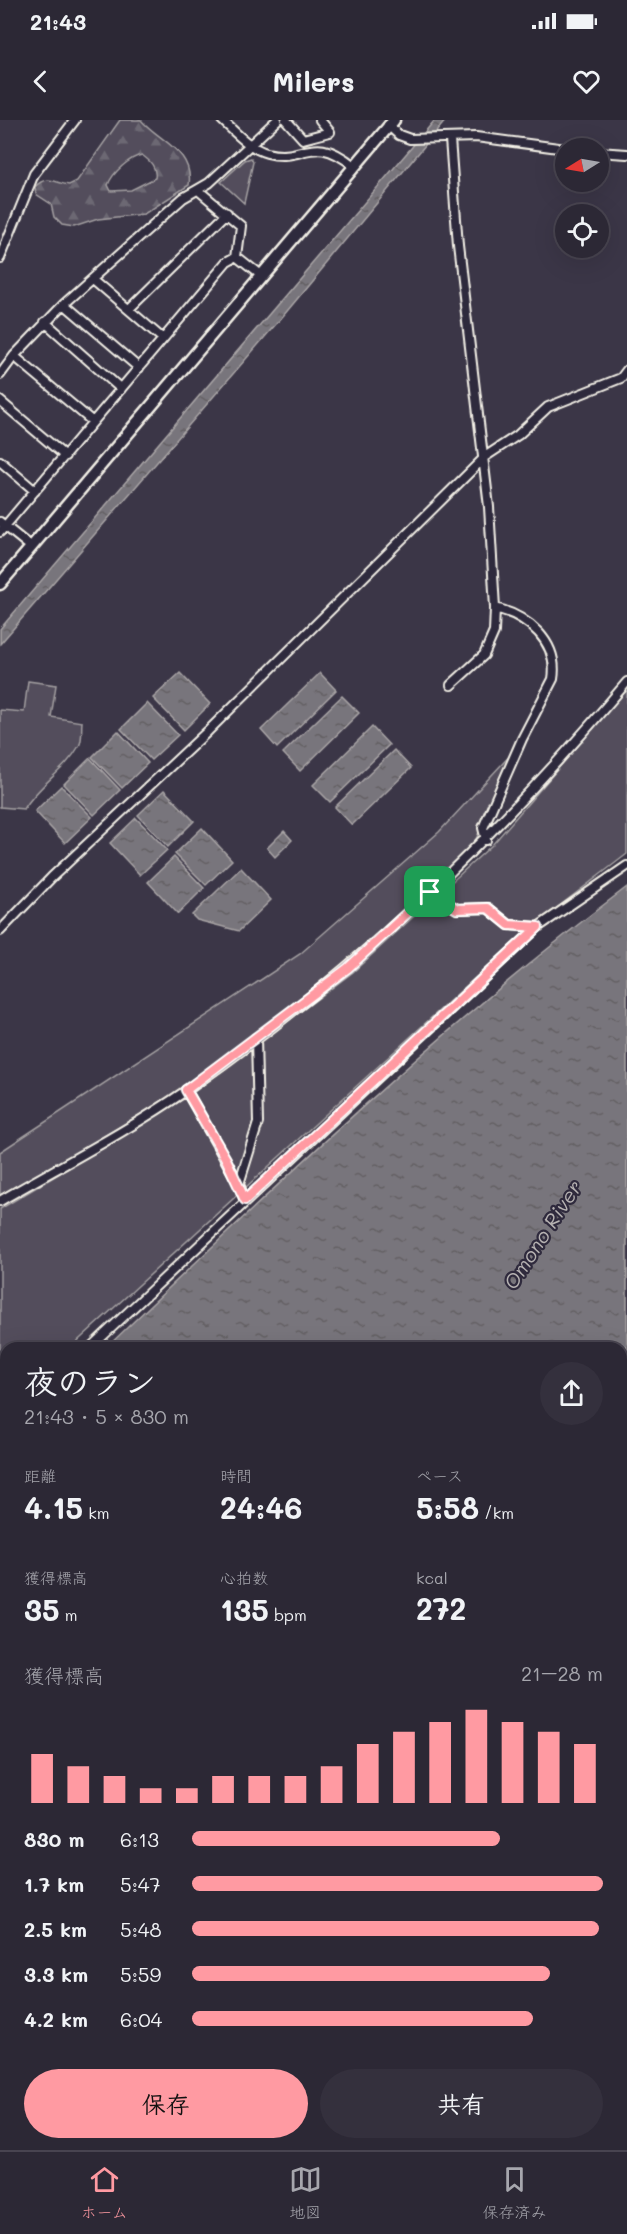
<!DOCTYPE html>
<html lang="ja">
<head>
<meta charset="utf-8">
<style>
  :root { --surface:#2c2835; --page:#34303d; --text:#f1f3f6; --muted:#a6a6ad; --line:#484450; --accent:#ff9aa2 }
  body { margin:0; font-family:Mali,"Klee One",sans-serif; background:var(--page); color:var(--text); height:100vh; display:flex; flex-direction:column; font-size:22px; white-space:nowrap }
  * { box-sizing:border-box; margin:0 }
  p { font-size:20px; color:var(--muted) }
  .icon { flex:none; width:33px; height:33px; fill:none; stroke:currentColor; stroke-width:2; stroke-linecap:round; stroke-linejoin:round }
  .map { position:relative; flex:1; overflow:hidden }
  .details { position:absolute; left:0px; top:1222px; width:627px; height:808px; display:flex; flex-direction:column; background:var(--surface); border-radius:18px 18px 0 0; box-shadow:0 6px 24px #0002,0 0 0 2px var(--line) }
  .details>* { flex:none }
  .needle { width:39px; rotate:259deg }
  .controls { position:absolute; left:555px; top:18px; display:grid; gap:12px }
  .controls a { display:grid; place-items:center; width:54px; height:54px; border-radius:50%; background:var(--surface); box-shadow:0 6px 24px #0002,0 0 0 2px var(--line); font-size:30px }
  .pin { position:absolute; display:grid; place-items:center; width:51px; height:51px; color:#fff; margin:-26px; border-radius:12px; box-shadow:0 3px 9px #0006 }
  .round { display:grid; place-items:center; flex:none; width:63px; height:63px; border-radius:32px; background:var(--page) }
  .headline { display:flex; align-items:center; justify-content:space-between; height:102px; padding:0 24px }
  h1 { font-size:33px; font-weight:700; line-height:45px }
  .figures { display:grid; grid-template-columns:repeat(3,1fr); gap:9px; height:102px; padding:6px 24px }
  .figures div { display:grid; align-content:center }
  .figures b { font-size:30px; font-weight:700 }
  .figures small { font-size:16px; font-weight:400 }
  .figures p { font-size:16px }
  .chart { height:168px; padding:12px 24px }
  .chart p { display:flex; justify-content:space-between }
  .chart svg { width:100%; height:108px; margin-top:6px; stroke:var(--accent); stroke-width:6 }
  .primary-button { display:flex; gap:12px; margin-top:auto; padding:12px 24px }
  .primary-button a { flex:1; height:69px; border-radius:36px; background:var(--accent); color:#111; font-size:24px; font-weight:700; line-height:69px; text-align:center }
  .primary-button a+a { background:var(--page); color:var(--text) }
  ul { padding:0 24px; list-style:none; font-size:20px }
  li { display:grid; grid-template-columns:96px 72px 1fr; align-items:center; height:45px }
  li i { height:15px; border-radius:8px; background:var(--accent) }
  .status { display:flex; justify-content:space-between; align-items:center; height:42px; padding:0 30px; background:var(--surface); direction:ltr }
  .status svg { height:16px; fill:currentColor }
  header { display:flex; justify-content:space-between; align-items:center; height:78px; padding:0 24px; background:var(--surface); font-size:27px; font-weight:700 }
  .tabs { display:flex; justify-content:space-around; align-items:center; height:84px; border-top:2px solid var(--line); background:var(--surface); font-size:16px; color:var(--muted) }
  .tabs a { display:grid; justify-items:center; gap:3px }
  .tabs .on { color:var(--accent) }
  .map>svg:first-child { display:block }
  .built { fill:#484352 }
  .green { fill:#534e5c; stroke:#a4a0a2; stroke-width:1.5 }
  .forest { fill:url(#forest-firs); stroke:#a4a0a2; stroke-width:1.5; fill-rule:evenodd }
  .water { fill:url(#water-ripples); stroke:#aaa6a7; stroke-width:1.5 }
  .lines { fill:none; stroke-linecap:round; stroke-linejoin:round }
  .street-casing { stroke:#f4f1e8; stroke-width:12 }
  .secondary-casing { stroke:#f4f1e8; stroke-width:15 }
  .street { stroke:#2f2a3d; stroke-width:8 }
  .secondary { stroke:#2f2a3d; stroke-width:10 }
  .route-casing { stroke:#fff; stroke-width:12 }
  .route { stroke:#ff9aa2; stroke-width:8 }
  .labels { text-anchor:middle; stroke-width:4.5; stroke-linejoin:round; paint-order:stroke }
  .water-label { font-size:20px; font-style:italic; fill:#b6b2b2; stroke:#2f2a3d }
</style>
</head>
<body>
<div class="status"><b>21:43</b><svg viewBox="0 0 49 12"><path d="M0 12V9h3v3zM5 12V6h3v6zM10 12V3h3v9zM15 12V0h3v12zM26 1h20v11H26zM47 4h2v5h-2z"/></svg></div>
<header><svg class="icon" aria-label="back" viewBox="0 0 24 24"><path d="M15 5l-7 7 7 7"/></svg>Milers<svg class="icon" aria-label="heart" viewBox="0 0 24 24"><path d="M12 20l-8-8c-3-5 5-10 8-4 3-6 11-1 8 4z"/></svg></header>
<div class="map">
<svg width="627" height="2030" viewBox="0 0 627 2030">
  <defs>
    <pattern id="forest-firs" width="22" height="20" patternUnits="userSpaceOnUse" patternTransform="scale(1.5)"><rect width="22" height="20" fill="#534e5c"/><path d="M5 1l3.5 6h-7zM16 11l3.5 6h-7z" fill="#6c6873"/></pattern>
    <pattern id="water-ripples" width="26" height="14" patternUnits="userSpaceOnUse" patternTransform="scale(1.5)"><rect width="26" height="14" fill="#78747b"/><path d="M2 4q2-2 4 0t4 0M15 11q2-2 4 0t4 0" fill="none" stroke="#636063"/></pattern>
  </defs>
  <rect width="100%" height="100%" fill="#3b3647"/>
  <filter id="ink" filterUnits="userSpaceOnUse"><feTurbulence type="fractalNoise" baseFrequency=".0167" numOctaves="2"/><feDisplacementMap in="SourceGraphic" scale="12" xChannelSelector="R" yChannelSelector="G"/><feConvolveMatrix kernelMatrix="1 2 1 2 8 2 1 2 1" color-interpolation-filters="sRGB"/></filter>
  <g filter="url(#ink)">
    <path class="built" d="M627,1487V2030H153L151,2025H621V1491Z
      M6,1925V2001L0,2005V1930Z"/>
    <path class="green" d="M251,38L253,42L244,83L221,62L245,40Z
      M28,561L56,565L51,597L82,602C81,609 83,620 79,626C65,651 39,664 24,689L0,687V590L24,592Z
      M627,569V734L524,813L70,1228H6V1287L0,1293V1089L189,976L353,852L492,725Z
      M516,629L473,726L456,745L361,829L278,898L185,968L0,1078V1032L300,834L439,712Z
      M627,1262V1396L621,1358L626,1318L621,1275Z
      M627,1399V1470L621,1475V1404Z
      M621,1843L627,1851V1891L621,1883Z
      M6,1851V1911L0,1916V1855Z"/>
    <path class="forest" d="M120,0H141C159,21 194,31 189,65L144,94L98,99L74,107L62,105L54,97L51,84L36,74L35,67C46,54 55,63 69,65L77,61ZM142,35C150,41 157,47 155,58L131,70L111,71L108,65C112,53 130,37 142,35Z
      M6,2002V2025H142L144,2030H0V2006Z"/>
    <path class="water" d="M435,0H446L283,196L0,524V509Z
      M180,553L210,584L184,610L153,578Z
      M320,553L336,570L277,628L261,610Z
      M342,576L359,593L300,651L283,633Z
      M147,583L178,615L151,640L121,609Z
      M372,607L389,625L330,682L313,665Z
      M118,611L148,643L122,668L92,637Z
      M394,630L411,648L352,705L335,687Z
      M90,638L120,670L94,695L64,664Z
      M61,666L92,697L65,723L35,691Z
      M164,670L194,701L168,727L138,695Z
      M136,698L167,730L140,755L110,723Z
      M202,708L232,740L206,765L175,734Z
      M284,711L292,720L275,737L267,728Z
      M174,737L204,768L178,794L148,762Z
      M241,748L271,780L239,811L197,800L192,795Z
      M627,767V1262L621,1275V1228H106C273,1068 442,906 627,767Z
      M621,1286L626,1318L621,1359L627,1396L621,1404Z
      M6,1325V1851L0,1855V1331Z"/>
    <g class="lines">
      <defs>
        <path id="street" d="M222,0C235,12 249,28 267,33C305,43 311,11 354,46
          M286,0L303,19L330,12L320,0
          M388,5L399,15L410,19L476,17L566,29
          M450,19L458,126L489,387L495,488L494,512L484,535L451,565
          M598,32L627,34
          M198,70L241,106L237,137L261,156
          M0,138L34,54L75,0
          M93,159L163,219
          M64,184L139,248
          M129,189L227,93
          M45,202L121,269
          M14,236L93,302
          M0,255L14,236L64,184L183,78L209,63L277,0
          M0,281L65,336
          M483,338L518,315L548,287L621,258L627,250
          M0,341L35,371
          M0,402L31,427
          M0,412L228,142L237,137
          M486,720L483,708L522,619L553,559C559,522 528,496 495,488
          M430,773L457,789L488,788L509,805L538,807
          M0,811L52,757L208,611L483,339
          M186,970L239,1064
          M0,1081C62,1045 128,1011 187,970C354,854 496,717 627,562
          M245,1081L239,1064L258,1003L256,918
          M90,1228L538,807L627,746
          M0,1314L6,1308
          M621,1892L627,1900
          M621,1910L627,1905
          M257,2025L261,2030
          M455,2030L462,2025"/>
        <path id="secondary" d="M0,464L394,0
          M621,1484L627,1480
          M0,1921L6,1917
          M495,2025L499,2030"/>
      </defs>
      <use href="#street" class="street-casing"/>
      <use href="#secondary" class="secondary-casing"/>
      <use href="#street" class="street"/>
      <use href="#secondary" class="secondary"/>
    </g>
  </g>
  <g class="lines" filter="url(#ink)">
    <defs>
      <path id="route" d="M430,772L457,789L488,788L509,805L538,807L245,1080L226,1039L186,970L348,848Z"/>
    </defs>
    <use href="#route" class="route-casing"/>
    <use href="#route" class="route"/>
  </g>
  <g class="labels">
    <g class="water-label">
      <text transform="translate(543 1115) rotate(-57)" y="7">Omono River</text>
    </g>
  </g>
</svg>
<div class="controls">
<a><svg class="needle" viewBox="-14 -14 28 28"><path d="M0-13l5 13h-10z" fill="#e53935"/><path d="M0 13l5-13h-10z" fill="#a6a6ad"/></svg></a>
<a><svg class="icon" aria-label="locate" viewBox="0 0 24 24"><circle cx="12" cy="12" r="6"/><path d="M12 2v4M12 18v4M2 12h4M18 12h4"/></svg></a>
</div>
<div class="pin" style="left:430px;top:772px;background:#1e9e55"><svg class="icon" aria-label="arrive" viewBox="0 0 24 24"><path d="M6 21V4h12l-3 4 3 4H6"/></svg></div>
<section class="details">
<div class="headline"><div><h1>夜のラン</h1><p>21:43 · 5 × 830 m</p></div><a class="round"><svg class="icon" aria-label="share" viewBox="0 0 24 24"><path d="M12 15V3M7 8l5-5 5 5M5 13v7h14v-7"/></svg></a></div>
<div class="figures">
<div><p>距離</p><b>4.15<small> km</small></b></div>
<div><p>時間</p><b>24:46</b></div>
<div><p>ペース</p><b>5:58<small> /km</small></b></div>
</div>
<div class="figures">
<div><p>獲得標高</p><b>35<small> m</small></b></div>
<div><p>心拍数</p><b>135<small> bpm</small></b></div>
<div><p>kcal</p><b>272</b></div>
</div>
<div class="chart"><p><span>獲得標高</span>21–28 m</p>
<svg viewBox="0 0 160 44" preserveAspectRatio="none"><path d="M5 44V24M15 44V29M25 44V33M35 44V38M45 44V38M55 44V33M65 44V33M75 44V33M85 44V29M95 44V20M105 44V15M115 44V11M125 44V6M135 44V11M145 44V15M155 44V20"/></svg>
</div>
<ul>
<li><b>830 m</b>6:13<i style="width:75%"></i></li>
<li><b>1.7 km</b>5:47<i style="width:100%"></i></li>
<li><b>2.5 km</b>5:48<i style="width:99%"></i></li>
<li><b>3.3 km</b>5:59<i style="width:87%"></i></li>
<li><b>4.2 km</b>6:04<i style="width:83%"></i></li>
</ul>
<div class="primary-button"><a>保存</a><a>共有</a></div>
</section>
</div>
<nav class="tabs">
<a class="on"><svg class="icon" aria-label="home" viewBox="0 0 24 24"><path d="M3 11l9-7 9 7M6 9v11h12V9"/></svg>ホーム</a>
<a><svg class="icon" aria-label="map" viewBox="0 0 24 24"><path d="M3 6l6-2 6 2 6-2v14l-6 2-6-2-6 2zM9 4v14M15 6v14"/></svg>地図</a>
<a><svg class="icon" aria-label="saved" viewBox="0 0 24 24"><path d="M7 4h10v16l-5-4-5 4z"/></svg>保存済み</a>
</nav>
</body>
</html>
